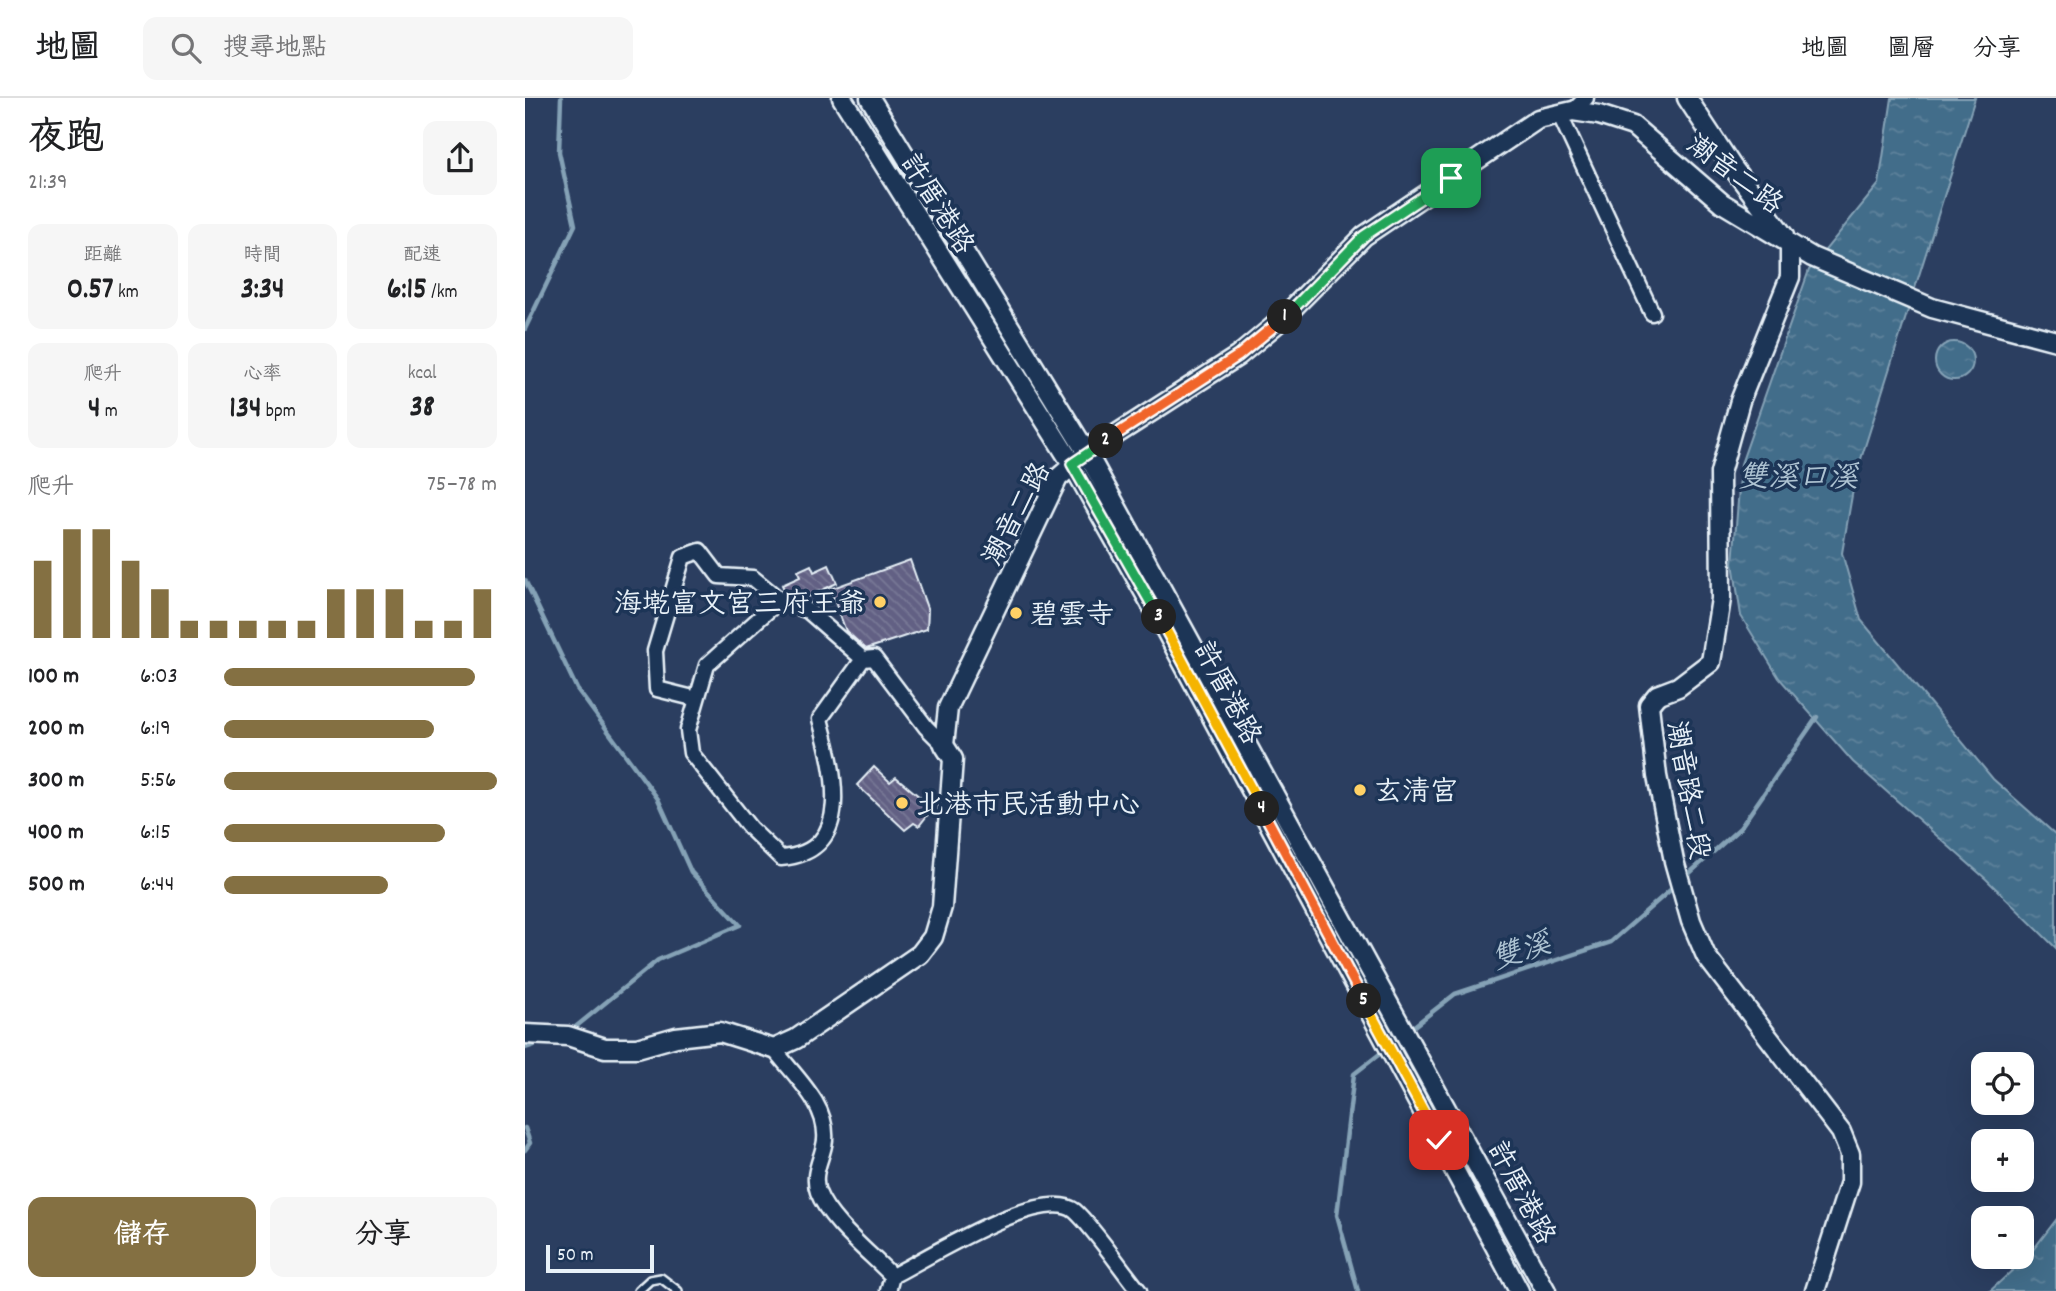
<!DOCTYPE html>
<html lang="zh-TW">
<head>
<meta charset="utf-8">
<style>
  :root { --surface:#fff; --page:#f6f6f6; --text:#202124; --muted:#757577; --line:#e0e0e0; --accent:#847042 }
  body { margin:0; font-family:Dekko,"LXGW WenKai TC",sans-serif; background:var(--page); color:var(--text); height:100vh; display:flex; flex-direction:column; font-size:26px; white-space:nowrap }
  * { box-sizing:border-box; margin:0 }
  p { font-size:23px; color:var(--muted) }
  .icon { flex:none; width:38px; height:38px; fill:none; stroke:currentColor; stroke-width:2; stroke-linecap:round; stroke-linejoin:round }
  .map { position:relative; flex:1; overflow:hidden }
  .details { display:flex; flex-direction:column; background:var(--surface); width:525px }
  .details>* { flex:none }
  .tools { position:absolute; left:1446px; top:954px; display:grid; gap:14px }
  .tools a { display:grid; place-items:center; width:63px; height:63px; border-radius:14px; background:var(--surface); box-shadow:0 7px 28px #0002; font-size:35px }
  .scale { position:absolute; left:21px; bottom:18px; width:108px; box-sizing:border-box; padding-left:7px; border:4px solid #e8f1f8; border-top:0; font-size:19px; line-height:24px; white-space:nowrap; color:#e8f1f8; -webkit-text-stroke:5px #1d3557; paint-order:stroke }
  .pin { position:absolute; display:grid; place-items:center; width:60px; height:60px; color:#fff; margin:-30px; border-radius:14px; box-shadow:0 4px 10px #0006 }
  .km { position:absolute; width:35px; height:35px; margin:-18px; border-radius:50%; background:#222; color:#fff; font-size:19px; line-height:35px; text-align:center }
  .round { display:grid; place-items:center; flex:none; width:74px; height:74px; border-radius:14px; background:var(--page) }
  .summary { display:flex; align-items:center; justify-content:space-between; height:119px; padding:0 28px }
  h1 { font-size:38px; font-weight:700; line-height:52px }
  .figures { display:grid; grid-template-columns:repeat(3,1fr); gap:10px; height:119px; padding:7px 28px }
  .figures div { display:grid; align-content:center; border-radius:14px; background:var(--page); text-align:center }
  .figures b { font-size:30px; font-weight:700 }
  .figures small { font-size:19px; font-weight:400 }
  .figures p { font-size:19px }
  .chart { height:196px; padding:14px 28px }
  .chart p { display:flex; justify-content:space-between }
  .chart svg { width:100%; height:126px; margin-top:7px; stroke:var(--accent); stroke-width:6 }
  .button { display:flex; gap:14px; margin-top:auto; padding:14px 28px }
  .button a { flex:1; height:80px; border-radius:14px; background:var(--accent); color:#fff; font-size:28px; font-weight:700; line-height:80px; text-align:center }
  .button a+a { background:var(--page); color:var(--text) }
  ul { padding:0 28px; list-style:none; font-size:23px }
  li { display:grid; grid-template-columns:112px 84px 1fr; align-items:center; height:52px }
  li i { height:18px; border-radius:9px; background:var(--accent) }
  header { display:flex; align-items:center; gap:42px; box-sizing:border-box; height:98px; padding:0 35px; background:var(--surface); border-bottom:2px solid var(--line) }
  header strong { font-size:33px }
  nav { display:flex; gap:38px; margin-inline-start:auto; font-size:24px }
  .search { width:490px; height:63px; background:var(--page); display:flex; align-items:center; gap:18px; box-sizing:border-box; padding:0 24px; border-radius:14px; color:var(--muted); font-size:26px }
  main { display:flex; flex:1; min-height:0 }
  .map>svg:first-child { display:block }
  .water { fill:url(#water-ripples); stroke:#85a2b6; stroke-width:2 }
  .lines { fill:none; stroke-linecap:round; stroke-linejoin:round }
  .stream { stroke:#85a2b6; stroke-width:4.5 }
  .building { fill:url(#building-back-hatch); stroke:#e8f1f8; stroke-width:2 }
  .service-casing { stroke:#e8f1f8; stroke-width:12 }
  .minor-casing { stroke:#e8f1f8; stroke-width:19 }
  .tertiary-casing { stroke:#e8f1f8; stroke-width:23 }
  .service { stroke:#1d3557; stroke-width:7 }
  .minor { stroke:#1d3557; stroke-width:14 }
  .tertiary { stroke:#1d3557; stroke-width:18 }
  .split-1-casing { stroke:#fff; stroke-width:14 }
  .split-2-casing { stroke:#fff; stroke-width:14 }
  .split-3-casing { stroke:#fff; stroke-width:14 }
  .split-4-casing { stroke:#fff; stroke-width:14 }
  .split-5-casing { stroke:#fff; stroke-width:14 }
  .split-6-casing { stroke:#fff; stroke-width:14 }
  .split-1 { stroke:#22a559; stroke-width:9 }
  .split-2 { stroke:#f0652b; stroke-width:9 }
  .split-3 { stroke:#22a559; stroke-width:9 }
  .split-4 { stroke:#f5b400; stroke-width:9 }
  .split-5 { stroke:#f0652b; stroke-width:9 }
  .split-6 { stroke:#f5b400; stroke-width:9 }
  .poi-dot { fill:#ffd166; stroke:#1d3557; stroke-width:2.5 }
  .labels { text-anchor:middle; stroke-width:7; stroke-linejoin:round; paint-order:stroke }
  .street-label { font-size:28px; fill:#e8f1f8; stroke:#1d3557 }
  .poi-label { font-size:28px; fill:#e8f1f8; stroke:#1d3557; text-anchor:start }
  .water-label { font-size:30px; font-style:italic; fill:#aec3d2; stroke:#1d3557 }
</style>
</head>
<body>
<header>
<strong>地圖</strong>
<div class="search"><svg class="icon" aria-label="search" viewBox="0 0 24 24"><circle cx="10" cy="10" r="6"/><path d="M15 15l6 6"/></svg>搜尋地點</div>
<nav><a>地圖</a><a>圖層</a><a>分享</a></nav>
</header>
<main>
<section class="details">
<div class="summary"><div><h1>夜跑</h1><p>21:39</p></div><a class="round"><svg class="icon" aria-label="share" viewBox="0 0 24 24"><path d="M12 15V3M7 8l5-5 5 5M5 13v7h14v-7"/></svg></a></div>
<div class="figures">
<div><p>距離</p><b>0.57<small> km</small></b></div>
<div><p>時間</p><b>3:34</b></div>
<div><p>配速</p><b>6:15<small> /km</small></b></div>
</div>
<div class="figures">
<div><p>爬升</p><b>4<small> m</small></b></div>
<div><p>心率</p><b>134<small> bpm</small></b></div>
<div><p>kcal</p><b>38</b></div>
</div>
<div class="chart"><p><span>爬升</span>75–78 m</p>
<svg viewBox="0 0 160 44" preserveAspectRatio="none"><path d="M5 44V17M15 44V6M25 44V6M35 44V17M45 44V27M55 44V38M65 44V38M75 44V38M85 44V38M95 44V38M105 44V27M115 44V27M125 44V27M135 44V38M145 44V38M155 44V27"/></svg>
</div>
<ul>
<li><b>100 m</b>6:03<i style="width:92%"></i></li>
<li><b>200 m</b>6:19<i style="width:77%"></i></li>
<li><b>300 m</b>5:56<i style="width:100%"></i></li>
<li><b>400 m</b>6:15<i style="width:81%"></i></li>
<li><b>500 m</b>6:44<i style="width:60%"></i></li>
</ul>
<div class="button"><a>儲存</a><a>分享</a></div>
</section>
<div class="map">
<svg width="1531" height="1193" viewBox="0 0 1531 1193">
  <defs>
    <pattern id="water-ripples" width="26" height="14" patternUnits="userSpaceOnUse" patternTransform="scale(1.75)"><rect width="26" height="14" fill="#436d8a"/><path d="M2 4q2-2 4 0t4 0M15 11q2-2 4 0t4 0" fill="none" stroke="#5e829b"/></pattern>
    <pattern id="building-back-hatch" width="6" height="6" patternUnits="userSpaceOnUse" patternTransform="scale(1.75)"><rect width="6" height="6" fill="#626184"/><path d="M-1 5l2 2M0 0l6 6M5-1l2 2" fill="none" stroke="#787896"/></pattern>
  </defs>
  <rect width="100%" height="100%" fill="#2b3e60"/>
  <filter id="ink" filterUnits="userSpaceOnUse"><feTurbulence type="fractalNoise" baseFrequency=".0143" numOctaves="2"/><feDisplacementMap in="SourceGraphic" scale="14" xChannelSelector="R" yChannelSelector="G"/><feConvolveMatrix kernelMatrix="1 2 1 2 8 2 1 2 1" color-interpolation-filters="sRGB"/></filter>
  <g filter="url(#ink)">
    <path class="water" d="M1367,0H1450L1330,380L1317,455L1336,522L1468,681L1531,737V850L1461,781L1328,664L1254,580L1216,518L1208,465L1216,366L1284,172L1354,86Z
      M1410 263a19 19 0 1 1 38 0a19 19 0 1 1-38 0Z
      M1531,1122V1193H1465L1504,1157Z"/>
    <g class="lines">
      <path class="stream" d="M0,231L50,127L34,54L36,0
        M0,482L52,591L133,701L166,774L215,827L133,862L48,931
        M1158,781L1215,730L1292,619
        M884,932L930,896L1086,844L1151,787
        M0,950L9,947
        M0,1030L5,1045L0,1052
        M833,1193L812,1117L829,976L861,951"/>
    </g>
    <path class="building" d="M385,462L403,513L402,531L341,551L321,533L305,491Z
      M286,467L289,474L304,467L312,485L278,501L260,493L257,487L275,479L273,473Z
      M349,669L365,684L371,679L408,710L394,728L389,725L380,732L332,687Z"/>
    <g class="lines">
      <defs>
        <path id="service" d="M113,1193L125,1182L136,1180L153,1193"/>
        <path id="minor" d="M1048,13L1061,0
          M1034,15L1127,215
          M255,502L182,567L163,632L166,655L225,730L256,760C332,754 308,669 295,621L338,561
          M172,601L132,591L130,553L158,459L175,453L194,478L228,480L255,502L283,513L338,561L349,560L401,629L419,647
          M249,951C269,978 303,1006 300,1042C298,1060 286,1075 293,1094C304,1123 345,1155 367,1178
          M367,1178C401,1161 517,1087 550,1113C568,1129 597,1172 614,1193
          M363,1193L367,1178"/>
        <path id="tertiary" d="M317,0L547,366L635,522L994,1193
          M345,0L562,355L1021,1193
          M1162,0L1208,70L1259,138
          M1265,147V179L1215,303L1195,375L1196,501L1186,564L1153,589L1132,597L1124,607L1132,678L1149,763L1166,823L1181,858L1316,1034L1325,1056V1084L1290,1193
          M0,936L43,938L80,950H112L151,939L195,934L249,951L271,941L395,856L408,839L417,809L428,661L419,647L423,610L533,380L562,355L713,258L755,223L839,138L1013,21L1048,13L1074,17L1108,28L1197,105L1287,159L1407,210L1531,243"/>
      </defs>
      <use href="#service" class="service-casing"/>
      <use href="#minor" class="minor-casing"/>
      <use href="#tertiary" class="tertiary-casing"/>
      <use href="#service" class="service"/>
      <use href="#minor" class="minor"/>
      <use href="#tertiary" class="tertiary"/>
    </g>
  </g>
  <g class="lines" filter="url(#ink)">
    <defs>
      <path id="split-1" d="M760,219L839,138L926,80"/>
      <path id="split-2" d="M581,343L713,258L760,219"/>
      <path id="split-3" d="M581,343L547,366L634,519"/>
      <path id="split-4" d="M634,519L737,711"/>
      <path id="split-5" d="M737,711L839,903"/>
      <path id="split-6" d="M839,903L914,1042"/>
    </defs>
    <use href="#split-1" class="split-1-casing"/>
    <use href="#split-2" class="split-2-casing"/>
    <use href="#split-3" class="split-3-casing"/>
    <use href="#split-4" class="split-4-casing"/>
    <use href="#split-5" class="split-5-casing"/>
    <use href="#split-6" class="split-6-casing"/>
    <use href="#split-1" class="split-1"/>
    <use href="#split-2" class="split-2"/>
    <use href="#split-3" class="split-3"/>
    <use href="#split-4" class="split-4"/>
    <use href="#split-5" class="split-5"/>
    <use href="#split-6" class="split-6"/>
  </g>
  <g class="poi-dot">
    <circle cx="355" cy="504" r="7"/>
    <circle cx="491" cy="515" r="7"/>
    <circle cx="835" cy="692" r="7"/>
    <circle cx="377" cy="705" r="7"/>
  </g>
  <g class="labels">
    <g class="street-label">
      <text transform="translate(1211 75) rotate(37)" y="10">潮音二路</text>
      <text transform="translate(414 105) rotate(58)" y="10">許厝港路</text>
      <text transform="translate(490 415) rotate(-62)" y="10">潮音二路</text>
      <text transform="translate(704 594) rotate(62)" y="10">許厝港路</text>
      <text transform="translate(1165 692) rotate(80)" y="10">潮音路二段</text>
      <text transform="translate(998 1094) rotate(62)" y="10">許厝港路</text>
    </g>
    <g class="poi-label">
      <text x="341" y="514" text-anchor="end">海墘富文宮三府王爺</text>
      <text x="505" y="525">碧雲寺</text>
      <text x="849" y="702">玄清宮</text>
      <text x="391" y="715">北港市民活動中心</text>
    </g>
    <g class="water-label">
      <text x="1273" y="388">雙溪口溪</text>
      <text transform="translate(996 852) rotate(-18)" y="10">雙溪</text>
    </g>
  </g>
</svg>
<div class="tools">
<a><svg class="icon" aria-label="locate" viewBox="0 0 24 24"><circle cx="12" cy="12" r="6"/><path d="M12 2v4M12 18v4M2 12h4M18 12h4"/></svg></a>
<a>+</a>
<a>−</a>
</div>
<div class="scale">50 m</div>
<div class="pin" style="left:926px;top:80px;background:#1e9e55"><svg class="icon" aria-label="arrive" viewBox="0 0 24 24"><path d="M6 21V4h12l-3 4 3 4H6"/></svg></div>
<div class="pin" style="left:914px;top:1042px;background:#d93025"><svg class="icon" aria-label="check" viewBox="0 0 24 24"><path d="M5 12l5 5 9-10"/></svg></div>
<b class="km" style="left:760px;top:219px">1</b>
<b class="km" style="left:581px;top:343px">2</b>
<b class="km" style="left:634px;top:519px">3</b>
<b class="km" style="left:737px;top:711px">4</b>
<b class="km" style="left:839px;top:903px">5</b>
</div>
</main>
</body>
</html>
